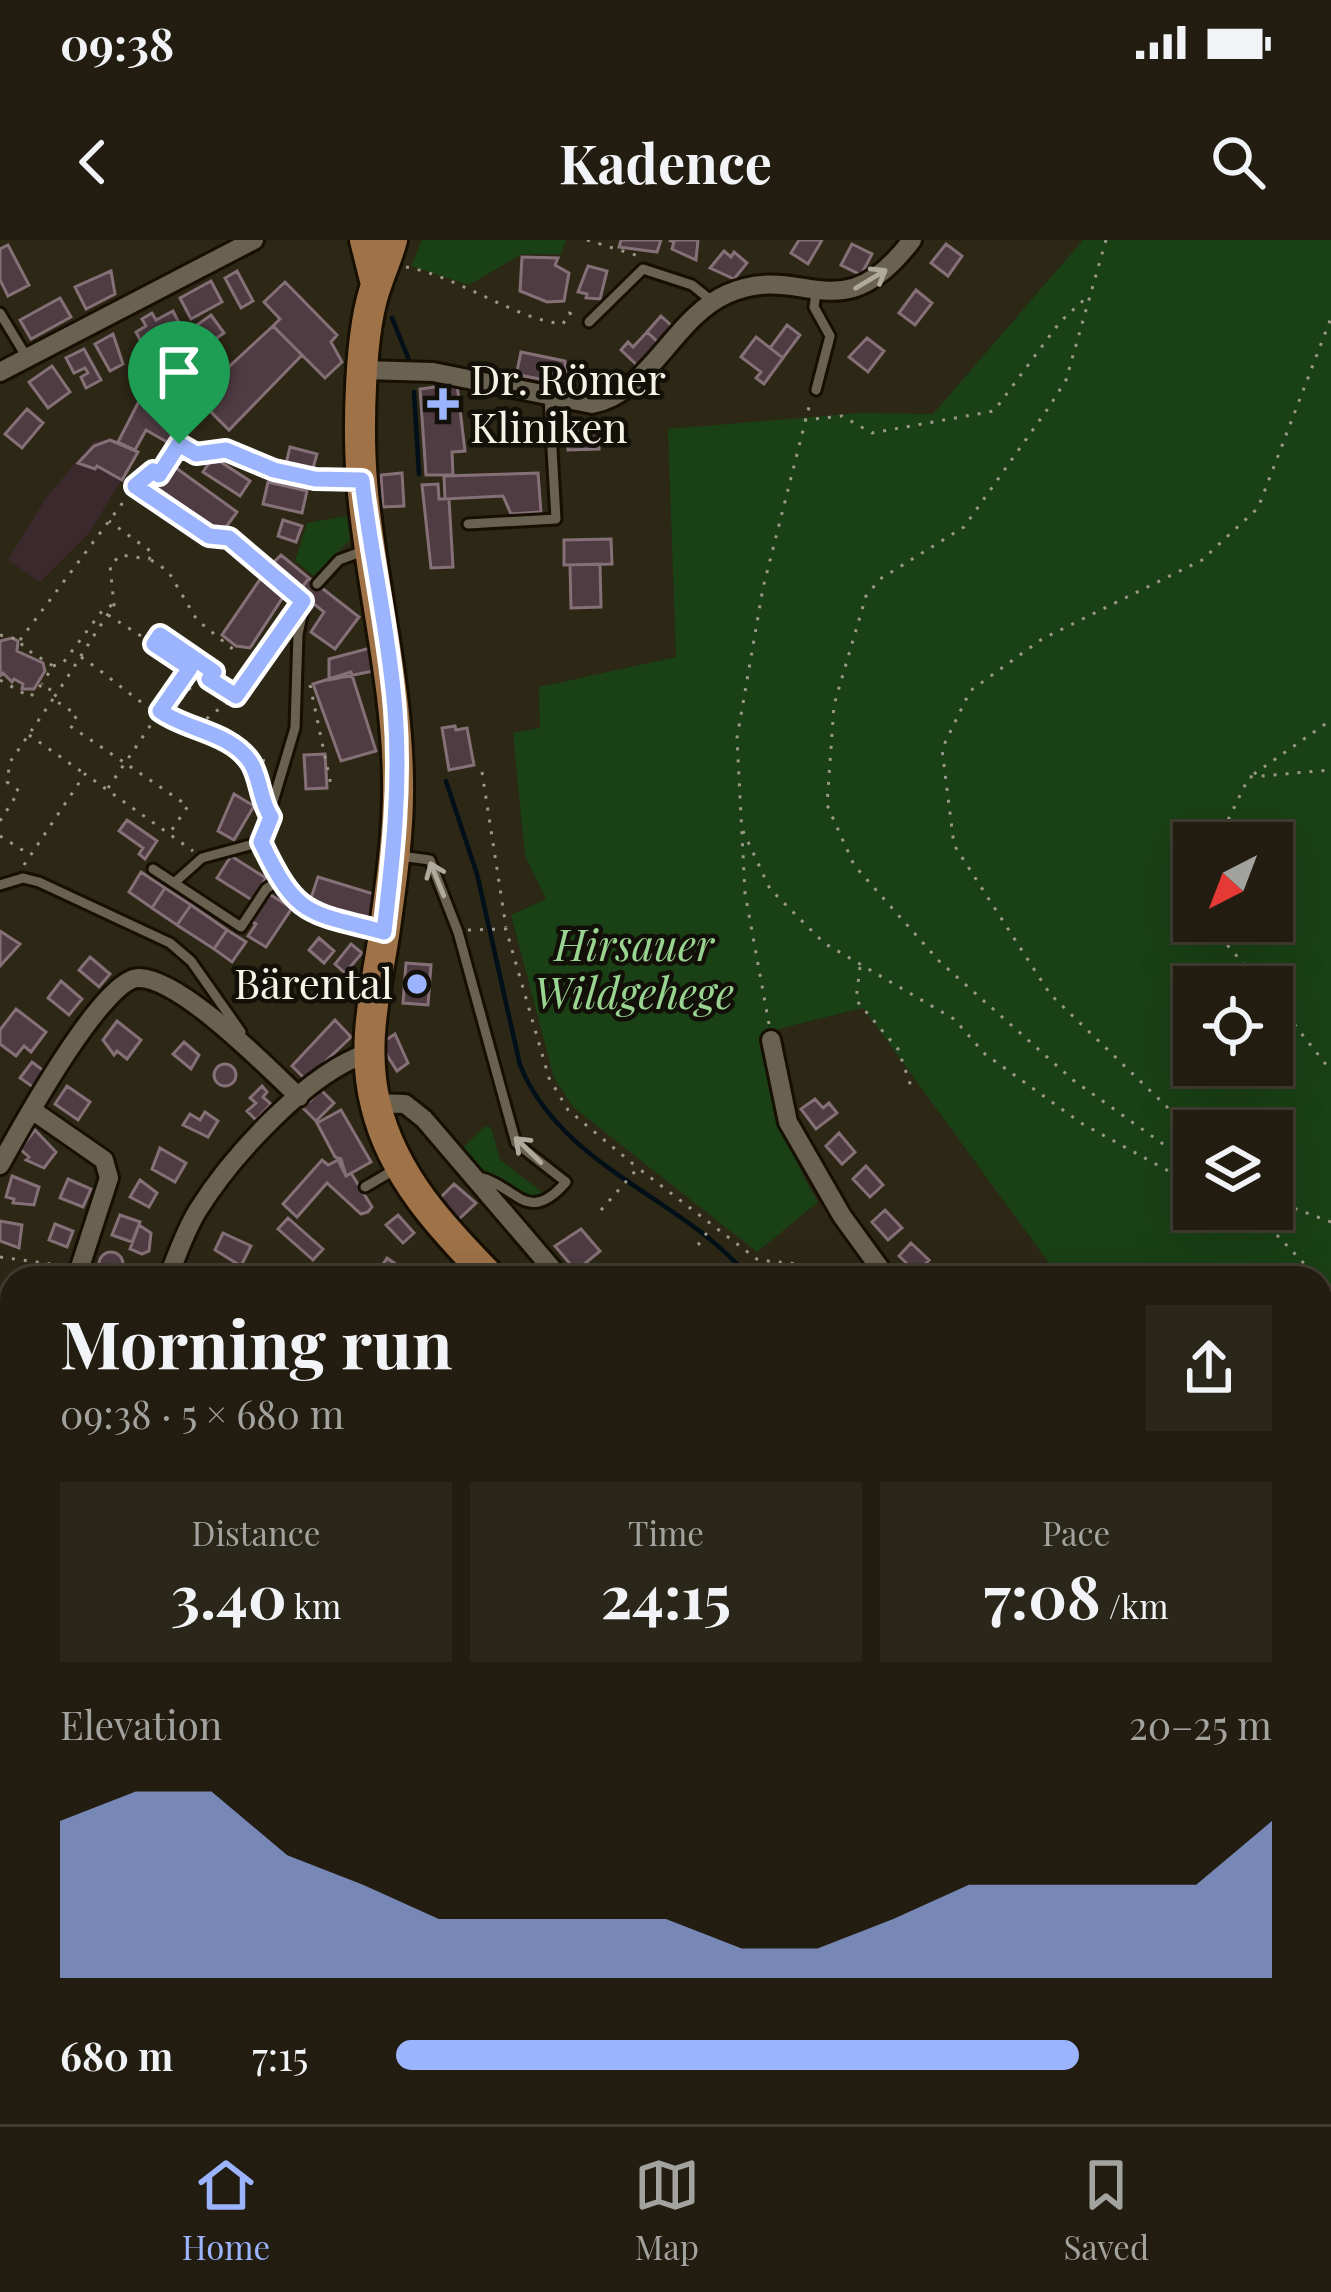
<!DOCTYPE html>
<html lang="en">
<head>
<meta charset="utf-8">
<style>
  :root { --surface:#221d10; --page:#2a2619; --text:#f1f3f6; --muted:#a2a29f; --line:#3f3b30; --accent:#9bb4fd }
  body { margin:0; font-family:"Playfair Display",serif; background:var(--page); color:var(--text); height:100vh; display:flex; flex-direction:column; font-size:45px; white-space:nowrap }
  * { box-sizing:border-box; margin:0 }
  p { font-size:39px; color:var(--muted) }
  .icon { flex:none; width:66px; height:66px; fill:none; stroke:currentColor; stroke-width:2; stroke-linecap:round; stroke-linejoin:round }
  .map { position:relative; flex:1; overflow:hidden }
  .sheet { position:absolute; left:0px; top:1026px; width:1332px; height:858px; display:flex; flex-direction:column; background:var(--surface); border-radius:36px 36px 0 0; box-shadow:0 12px 48px #0002,0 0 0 3px var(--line) }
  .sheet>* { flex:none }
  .needle { width:78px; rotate:222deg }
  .fabs { position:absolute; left:1173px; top:582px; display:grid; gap:24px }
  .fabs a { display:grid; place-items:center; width:120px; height:120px; border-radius:0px; background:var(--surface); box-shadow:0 12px 48px #0002,0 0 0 3px var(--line); font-size:60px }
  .pin { position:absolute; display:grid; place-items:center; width:102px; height:102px; color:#fff; margin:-123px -51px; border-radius:50% 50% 50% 0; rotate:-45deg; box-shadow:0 0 12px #0007 }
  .pin .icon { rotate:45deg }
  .round { display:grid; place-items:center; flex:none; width:126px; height:126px; border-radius:0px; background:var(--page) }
  .overview { display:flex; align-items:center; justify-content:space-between; height:204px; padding:0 60px }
  h1 { font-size:66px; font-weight:700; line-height:90px }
  .metrics { display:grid; grid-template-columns:repeat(3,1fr); gap:18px; height:204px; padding:12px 60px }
  .metrics div { display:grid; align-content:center; border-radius:0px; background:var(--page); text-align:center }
  .metrics b { font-size:60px; font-weight:700 }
  .metrics small { font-size:33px; font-weight:400 }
  .metrics p { font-size:33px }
  .chart { height:336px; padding:24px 60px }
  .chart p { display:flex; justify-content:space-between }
  .chart svg { width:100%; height:216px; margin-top:12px; fill:var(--accent); opacity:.7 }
  ul { padding:0 60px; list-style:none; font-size:39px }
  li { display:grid; grid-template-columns:192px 144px 1fr; align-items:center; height:90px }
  li i { height:30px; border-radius:15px; background:var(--accent) }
  .status { display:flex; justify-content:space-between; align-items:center; height:84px; padding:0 60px; background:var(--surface); direction:ltr }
  .status svg { height:33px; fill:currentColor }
  header { display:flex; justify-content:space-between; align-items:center; height:156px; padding:0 60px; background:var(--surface); font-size:54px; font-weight:700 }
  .dock { display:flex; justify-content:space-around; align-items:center; height:168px; border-top:3px solid var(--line); background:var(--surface); font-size:33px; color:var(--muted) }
  .dock a { display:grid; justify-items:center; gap:6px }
  .dock .current { color:var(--accent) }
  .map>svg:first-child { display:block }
  .education { fill:#3c292d }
  .green { fill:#1a4015; fill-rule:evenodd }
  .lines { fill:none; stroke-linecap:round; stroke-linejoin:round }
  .stream { stroke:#000f18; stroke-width:4.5 }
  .building { fill:#4f3b42; stroke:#867077; stroke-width:3 }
  .lane-casing { stroke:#160f02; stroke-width:15 }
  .street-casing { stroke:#160f02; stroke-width:24 }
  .primary-casing { stroke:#160f02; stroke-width:36 }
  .path { stroke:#9b9789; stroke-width:3; stroke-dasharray:3 9; stroke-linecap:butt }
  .lane { stroke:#6a6250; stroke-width:9 }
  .street { stroke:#6a6250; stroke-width:18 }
  .primary { stroke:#9f7248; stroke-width:30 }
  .oneway { stroke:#b0aa9c }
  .route-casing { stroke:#fff; stroke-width:24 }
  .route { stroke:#9bb4fd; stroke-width:15 }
  .poi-dot { fill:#9bb4fd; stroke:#131009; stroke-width:4.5 }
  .labels { text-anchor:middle; stroke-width:9; stroke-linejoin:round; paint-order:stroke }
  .poi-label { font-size:42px; fill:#f6f2e7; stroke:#131009; text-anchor:start }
  .park-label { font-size:42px; font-style:italic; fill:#99d591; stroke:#131009 }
</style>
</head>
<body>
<div class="status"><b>09:38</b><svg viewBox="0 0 49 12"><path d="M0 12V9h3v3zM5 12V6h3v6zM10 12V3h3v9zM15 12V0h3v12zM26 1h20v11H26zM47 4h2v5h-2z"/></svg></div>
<header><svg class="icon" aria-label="back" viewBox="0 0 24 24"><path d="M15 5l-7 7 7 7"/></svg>Kadence<svg class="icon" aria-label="search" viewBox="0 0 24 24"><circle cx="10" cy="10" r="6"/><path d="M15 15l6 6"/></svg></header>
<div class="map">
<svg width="1331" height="1884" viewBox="0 0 1331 1884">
  <rect width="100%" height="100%" fill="#2d2716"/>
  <path class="education" d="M111,198L139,211L89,293L40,342L8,320L46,258L93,202Z"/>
  <path class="green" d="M422,0H566L561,14H522L469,45L411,26Z
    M1083,0H1331V1385L1320,1375V1038H1060L863,768L762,793C773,861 783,903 818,962L757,1012L573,867L554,838L511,675L546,659L525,616L513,493L540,488L539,447L676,417L668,189L860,173L933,174ZM1194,603H1272V681H1194ZM1194,747H1272V825H1194ZM1194,891H1272V969H1194Z
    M347,276L350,300L314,336L295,321L307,283Z
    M484,887H491L500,920L546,955C516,965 479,931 461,909Z
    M12,1576V1872H1320V1667L1331,1675V1884H0V1600Z"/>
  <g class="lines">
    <path class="stream" d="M392,78L411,125
      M414,152L419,234
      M446,541L477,634L520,825C562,929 687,959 749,1038
      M1320,1446L1331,1450"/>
  </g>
  <path class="building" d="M621,0H661L657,12L619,7Z
    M669,0H698L696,20L672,9L674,2Z
    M799,0H822L808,24L791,13Z
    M852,4L872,14L861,35L841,25Z
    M946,4L962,16L948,36L931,23Z
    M8,5L29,45L8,56L0,40V9Z
    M724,11L731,17L734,12L747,23L734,39L710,28Z
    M522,17L558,18L555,25L569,33L564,61L547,62L520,51Z
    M588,26L607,31L600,59L586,58L587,54L578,52Z
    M111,31L115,54L86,69L75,47Z
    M237,31L253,61L241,68L225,38Z
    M211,41L222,62L191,79L180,58Z
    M285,42L337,95L331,102L342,122L325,138L273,86L280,79L264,62Z
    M916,50L932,63L915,85L899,73Z
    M60,58L71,77L31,99L20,80Z
    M173,71L187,99L150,119L136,92L146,86L142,79L152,73L156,80Z
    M211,75L224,93L203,108L190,90Z
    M661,76L673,87L659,103L647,92Z
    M787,85L800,95L783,118L770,108Z
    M273,86L302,115L229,190L196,157Z
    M647,92L659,103L638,126L621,110L628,102L633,107Z
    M113,94L123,124L110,131L95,104Z
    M756,97L783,118L764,144L756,138L761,132L741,117Z
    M867,98L884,111L868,132L849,117Z
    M84,109L101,140L86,148L81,137L88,133L85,128L74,133L66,118Z
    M521,112L565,121L566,139L561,143L524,136L517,131Z
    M52,126L70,152L48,168L29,142Z
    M457,144L465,211L452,212L453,235H426L420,149Z
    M140,159L184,185L172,205L146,190L135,210L118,202Z
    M27,169L43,183L22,208L5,194Z
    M598,191L599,209L568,210L567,192Z
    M110,200L138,212L122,240L97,226L95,229L78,223L94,206Z
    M290,207L317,214L311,235L285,228Z
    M213,217L250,241L240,256L203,232Z
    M172,225L237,272L221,294L156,247Z
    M402,233L404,266L383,267L381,235Z
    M538,233L541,272L511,274L503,256L445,259L444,236Z
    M268,242L307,251L302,273L263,264Z
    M438,244L439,259H449L453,327L431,328L422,245Z
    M283,280L302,286L296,302L278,296Z
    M611,299L612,324L564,325V300Z
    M281,315L309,338L300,350L272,324Z
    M600,324L601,367L571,368L570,325Z
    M263,335L287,351L250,408L236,406L222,395Z
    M309,338L359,377L335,409L311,392L324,372L299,352Z
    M12,398L18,401L17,411L43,423L45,431L34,449H22L23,444L14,439L12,442L3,433L0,436V401Z
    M374,407L378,430L329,440V419Z
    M351,432L376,511L341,521L313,444Z
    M455,486L456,490L467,488L474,525L449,530L442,488Z
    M325,514L327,548L306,549L304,515Z
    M234,554L254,566L234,600L218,591Z
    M127,580L157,601L145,619L139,614L143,608L119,591Z
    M231,616L266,638L252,660L217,638Z
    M141,632L165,648L152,668L129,652Z
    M318,637L377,655L372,683L309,664Z
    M165,648L191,665L177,685L152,668Z
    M269,654L292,668L266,707L248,696L256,684L251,681Z
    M191,665L227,690L214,709L177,685Z
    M227,690L246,702L232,722L214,709Z
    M0,691L20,704L0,726Z
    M319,698L334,711L324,723L309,710Z
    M351,704L362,713L345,733L335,724Z
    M90,717L110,734L99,747L79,730Z
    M406,723L431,725L428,765L403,763Z
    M61,741L82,759L69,775L48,758Z
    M16,769L46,792L31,812L24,806L16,816L0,804V790Z
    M335,780L351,797L306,840L292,826Z
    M117,781L141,800L127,819L117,811L114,815L103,800Z
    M395,794L408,823L397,831L380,804Z
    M184,802L199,815L191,829L173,814Z
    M32,822L44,831L33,847L20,838Z
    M214 835a11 11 0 1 1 22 0a11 11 0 1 1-22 0Z
    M67,846L90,862L78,880L55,864Z
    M262,846L267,852L263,857L271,864L256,880L247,871L256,863L250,858Z
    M321,850L334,863L316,881L303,868Z
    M815,859L823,868L829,863L837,873L816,889L801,869Z
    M341,870L371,922L346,936L341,919L335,917L317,883Z
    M205,872L218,881L208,897L183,885L190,874L200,880Z
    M35,890L56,912L44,928L26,920L29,917L20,909Z
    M839,893L855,912L842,924L826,906Z
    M160,908L186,923L175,942L152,929Z
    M322,920L328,925L338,920L346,936L351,933L372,967L368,972L361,974L327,943L297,977L283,964Z
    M866,926L883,945L870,957L853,939Z
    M12,936L39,947L34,965L13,963L14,959L6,957Z
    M68,939L91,949L83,967L60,958Z
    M140,940L157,953L149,967L130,957Z
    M454,944L476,963L458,980L438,960Z
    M885,970L902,988L888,1000L872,982Z
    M120,975L140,982L132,1002L112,995Z
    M398,975L414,993L403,1003L386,985Z
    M288,978L323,1009L313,1020L278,989Z
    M0,981L22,985L19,1008L0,1001Z
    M55,984L73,991L67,1007L49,1000Z
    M139,985L151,993L149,1011L142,1014L130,1009Z
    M581,989L600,1011L576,1031L555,1006Z
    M223,993L251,1006L241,1026L215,1010Z
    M911,1003L929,1020L917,1033L899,1016Z
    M99 1024a12 12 0 1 1 24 0a12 12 0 1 1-24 0Z
    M387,1018L416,1038H374Z
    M1,1176L12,1179V1212L0,1209Z
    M11,1416L12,1453L8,1455L0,1452V1433Z"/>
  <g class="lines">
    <defs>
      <path id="lane" d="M0,73L26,116
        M589,82L643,29L692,45L712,61
        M816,150L830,96L814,67L816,53
        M135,246L209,296L229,298L303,361
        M468,284L556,279L549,157
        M317,344L339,320L366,310
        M306,357L298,394L295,488L261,602C296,677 301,670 377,690
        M400,616L430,620L458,692L516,903L566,942C527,987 516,945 479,937
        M153,629L241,687L266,649L279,640
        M174,643L202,618L261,602
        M0,645L23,638L39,642L170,703L191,721L241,792
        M365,947L394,930"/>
      <path id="street" d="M364,130L433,132L592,164C651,152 673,78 727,54C804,20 839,96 912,0
        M0,132L254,0
        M771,800L788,882L842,976L887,1038
        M375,863L405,864L424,879L560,1038
        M32,870L104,920L109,938L80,1027L85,1038
        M0,925C19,891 103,737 139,738C182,739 267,827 299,857
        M168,1038C177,1015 185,991 198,970C231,917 308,832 368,813
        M0,1098L12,1115
        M0,1332L12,1291
        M1320,1433L1329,1435"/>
      <path id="primary" d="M365,0L376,44
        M392,0C388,15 382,28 377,43C359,89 358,192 362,242C370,342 397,439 398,541C399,592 391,644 384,695C375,753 361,808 376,866C393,936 442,988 491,1038
        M1320,1644L1331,1653"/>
    </defs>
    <use href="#lane" class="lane-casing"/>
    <use href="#street" class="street-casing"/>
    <use href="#primary" class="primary-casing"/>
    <path class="path" d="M587,0L642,17
      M1106,0L1066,140L1049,167L964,287L880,339L866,356L834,465L827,565L854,625L939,721L1073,840L1194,926
      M406,27C460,37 514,79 563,84L569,73L576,76
      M804,180L842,176L872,193L994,171L1060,82L1087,57
      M145,237L153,231L159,235L179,204L197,214L226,210L274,230L336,240
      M151,320L168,331L197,380L234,410
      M108,375L190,427L125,523L70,486L77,475L53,459C74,428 93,396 114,365L110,325L121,315L149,319L153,313L109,281
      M0,395L20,400L23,407L53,426L42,444
      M20,400L127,257
      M151,407L159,395L214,432L209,439
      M81,417C113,438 147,472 182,486C221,501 251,507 261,554
      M53,426L63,423L102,371L112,365
      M196,431L235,455
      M0,440L30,457L42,444L55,453
      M310,445L331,545
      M171,454L180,460L201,436
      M197,486L236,456L285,387
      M29,495L85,534
      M250,522L270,520
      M482,532L506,687
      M1254,534L1331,480
      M108,548L125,523L188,566L169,594
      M0,581L19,551L7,542L10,522L53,459
      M743,591L770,649L824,703L954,779L985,814L1081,883L1194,945
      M0,596L29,614
      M1226,603V584L1249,537L1331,530
      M24,625L85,534L193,611
      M1228,681V706L1264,747
      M468,690L506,689L549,838L568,870L638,928
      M860,727L856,760L898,809L912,849
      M1272,756L1331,831
      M769,784L745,653L737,498L763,348L810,163
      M1194,893L1050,754L954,605L942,509L970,451L1042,399L1202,320L1258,268L1331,78
      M1272,960L1331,982
      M1252,969L1318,1038
      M601,970L638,928L758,1020L799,1024L831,1038
      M698,1005L711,987
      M0,1017L66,1026
      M1320,1040L1331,1051
      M0,1563L12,1535
      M1320,1695L1331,1704
      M1320,1821L1331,1829
      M657,1872L680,1884
      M1107,1872L1120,1884
      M12,1884L13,1872
      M57,1884L60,1872
      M375,1884L381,1872"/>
    <use href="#lane" class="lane"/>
    <use href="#street" class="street"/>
    <use href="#primary" class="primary"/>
  </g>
  <defs><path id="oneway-shaft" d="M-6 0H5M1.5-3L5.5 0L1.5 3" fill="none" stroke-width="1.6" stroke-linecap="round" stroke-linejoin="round" transform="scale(3)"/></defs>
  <g class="oneway">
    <use href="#oneway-shaft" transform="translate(871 39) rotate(-31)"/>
    <use href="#oneway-shaft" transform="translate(437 639) rotate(-112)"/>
    <use href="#oneway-shaft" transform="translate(528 910) rotate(-136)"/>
  </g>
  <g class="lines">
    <defs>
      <path id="route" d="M179,204L196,214L226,210L274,230L315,239L362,240C371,317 389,393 395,470C401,545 393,617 384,692C308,672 297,678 261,602L271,577C260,561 261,540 251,523C231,492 188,491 160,471L190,428L154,404L160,395L214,432L209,439L236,456L303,361L229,298L209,296L135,246L153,231L159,235Z"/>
    </defs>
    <use href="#route" class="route-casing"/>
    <use href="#route" class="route"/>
  </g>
  <g class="poi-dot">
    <path d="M437 146h12v12h12v12h-12v12h-12v-12h-12v-12h12z"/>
    <circle cx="417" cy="744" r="12"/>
  </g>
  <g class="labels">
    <g class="poi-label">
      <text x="470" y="155">Dr. Römer<tspan x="470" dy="48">Kliniken</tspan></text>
      <text x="393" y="759" text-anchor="end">Bärental</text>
    </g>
    <g class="park-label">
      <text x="634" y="721">Hirsauer<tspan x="634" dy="48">Wildgehege</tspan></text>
    </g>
  </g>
</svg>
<div class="fabs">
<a><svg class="needle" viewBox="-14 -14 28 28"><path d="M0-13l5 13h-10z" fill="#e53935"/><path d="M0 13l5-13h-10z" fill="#a2a29f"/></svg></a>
<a><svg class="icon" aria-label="locate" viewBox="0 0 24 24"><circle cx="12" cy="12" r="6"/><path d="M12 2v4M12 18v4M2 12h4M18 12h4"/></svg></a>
<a><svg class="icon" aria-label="layers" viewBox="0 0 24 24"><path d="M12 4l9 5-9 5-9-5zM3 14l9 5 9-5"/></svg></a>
</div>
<div class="pin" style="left:179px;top:204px;background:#1e9e55"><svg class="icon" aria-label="arrive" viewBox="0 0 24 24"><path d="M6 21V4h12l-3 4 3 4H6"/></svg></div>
<section class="sheet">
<div class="overview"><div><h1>Morning run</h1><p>09:38 · 5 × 680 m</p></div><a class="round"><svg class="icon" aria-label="share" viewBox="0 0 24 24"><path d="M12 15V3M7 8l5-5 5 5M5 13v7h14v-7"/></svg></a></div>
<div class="metrics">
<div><p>Distance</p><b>3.40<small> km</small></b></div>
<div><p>Time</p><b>24:15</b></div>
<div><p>Pace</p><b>7:08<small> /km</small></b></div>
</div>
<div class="chart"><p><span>Elevation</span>20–25 m</p>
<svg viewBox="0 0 160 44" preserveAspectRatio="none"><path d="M0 44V12L10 6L20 6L30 19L40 25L50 32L60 32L70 32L80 32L90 38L100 38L110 32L120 25L130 25L140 25L150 25L160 12V44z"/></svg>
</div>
<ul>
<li><b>680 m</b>7:15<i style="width:78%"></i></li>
</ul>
</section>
</div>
<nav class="dock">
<a class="current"><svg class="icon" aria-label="home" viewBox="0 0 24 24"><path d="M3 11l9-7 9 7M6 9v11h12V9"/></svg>Home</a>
<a><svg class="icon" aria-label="map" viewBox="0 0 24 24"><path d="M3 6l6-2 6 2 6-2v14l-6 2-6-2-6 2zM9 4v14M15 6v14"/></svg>Map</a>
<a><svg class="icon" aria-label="saved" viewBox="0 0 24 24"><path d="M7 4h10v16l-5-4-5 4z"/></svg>Saved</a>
</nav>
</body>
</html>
